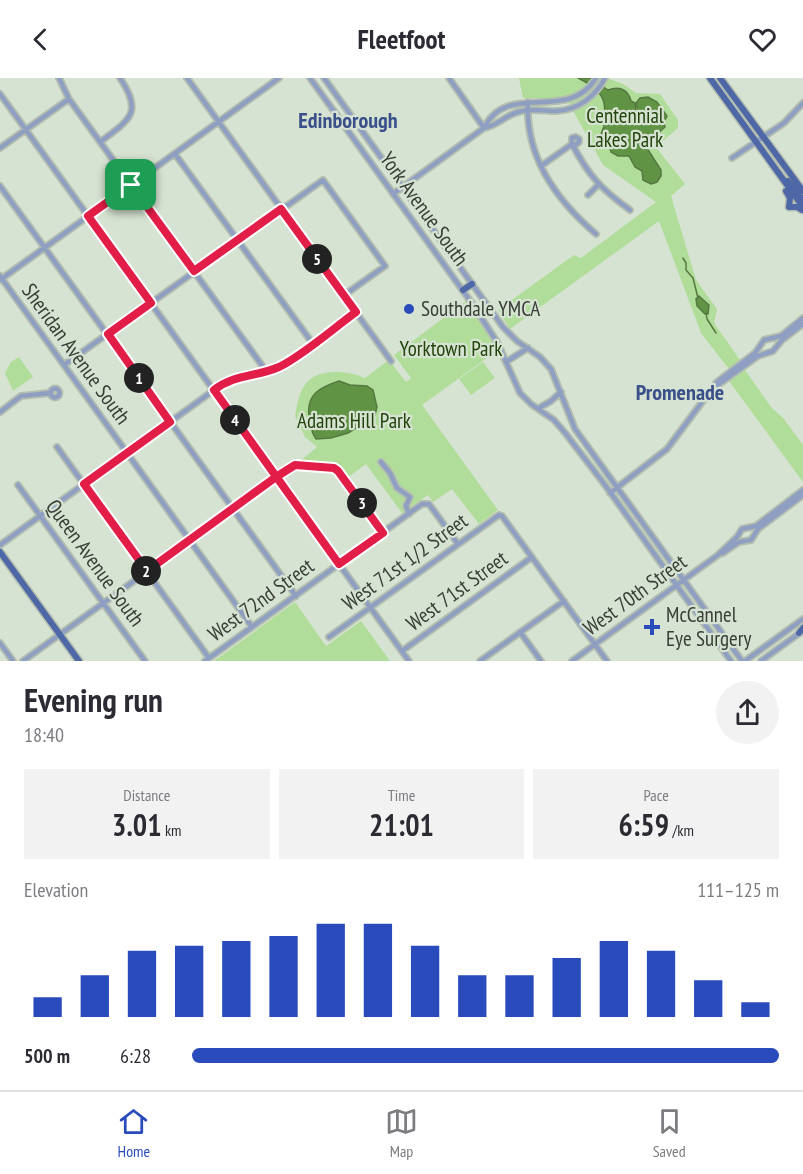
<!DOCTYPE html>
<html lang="en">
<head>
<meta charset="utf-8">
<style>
  :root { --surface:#fff; --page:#f2f2f3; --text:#2b2b33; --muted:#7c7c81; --line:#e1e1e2; --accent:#2a4bbb }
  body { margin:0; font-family:"PT Sans Narrow",sans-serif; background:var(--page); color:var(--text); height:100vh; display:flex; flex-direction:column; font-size:22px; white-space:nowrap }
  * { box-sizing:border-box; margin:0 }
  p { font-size:20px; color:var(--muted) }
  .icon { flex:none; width:33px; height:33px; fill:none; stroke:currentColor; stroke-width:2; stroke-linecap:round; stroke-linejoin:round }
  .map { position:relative; height:583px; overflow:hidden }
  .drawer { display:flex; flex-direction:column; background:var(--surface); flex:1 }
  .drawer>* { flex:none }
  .pin { position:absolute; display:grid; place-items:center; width:51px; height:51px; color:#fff; margin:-26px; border-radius:12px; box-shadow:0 3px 9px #0006 }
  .km { position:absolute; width:30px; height:30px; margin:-15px; border-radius:50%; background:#222; color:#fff; font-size:16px; line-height:30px; text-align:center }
  .round { display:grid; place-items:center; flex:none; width:63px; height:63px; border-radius:32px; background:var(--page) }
  .summary { display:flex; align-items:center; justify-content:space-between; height:102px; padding:0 24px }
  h1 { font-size:33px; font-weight:700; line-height:45px }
  .stats { display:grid; grid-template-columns:repeat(3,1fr); gap:9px; height:102px; padding:6px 24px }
  .stats div { display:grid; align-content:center; border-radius:0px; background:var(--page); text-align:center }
  .stats b { font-size:30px; font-weight:700 }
  .stats small { font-size:16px; font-weight:400 }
  .stats p { font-size:16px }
  .chart { height:168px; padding:12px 24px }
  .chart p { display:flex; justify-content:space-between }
  .chart svg { width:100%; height:108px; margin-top:6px; stroke:var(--accent); stroke-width:6 }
  ul { padding:0 24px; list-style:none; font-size:20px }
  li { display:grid; grid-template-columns:96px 72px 1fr; align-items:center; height:45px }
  li i { height:15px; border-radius:8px; background:var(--accent) }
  header { display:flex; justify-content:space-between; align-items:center; height:78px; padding:0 24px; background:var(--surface); font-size:27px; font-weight:700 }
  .tab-bar { display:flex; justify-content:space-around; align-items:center; height:84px; border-top:2px solid var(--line); background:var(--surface); font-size:16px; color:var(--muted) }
  .tab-bar a { display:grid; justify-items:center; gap:3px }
  .tab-bar .current { color:var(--accent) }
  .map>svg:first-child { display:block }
  .green { fill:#b0dd9a }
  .water { fill:#619345; stroke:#557940; stroke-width:1.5 }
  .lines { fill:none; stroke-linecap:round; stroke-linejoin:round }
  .stream { stroke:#557940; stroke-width:1.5 }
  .minor-casing { stroke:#b4beb0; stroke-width:8 }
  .major-casing { stroke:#b4beb0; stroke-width:9 }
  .minor { stroke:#8f9fc2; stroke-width:4.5 }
  .major { stroke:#4e67a6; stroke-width:6 }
  .route-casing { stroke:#fff; stroke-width:12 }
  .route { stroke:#e11d48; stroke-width:8 }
  .poi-dot { fill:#2a4bbb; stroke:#d7e3d2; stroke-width:2 }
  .labels { text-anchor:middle; stroke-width:4.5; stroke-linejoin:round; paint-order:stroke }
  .park-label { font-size:21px; fill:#22440b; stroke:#d7e3d2 }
  .street-label { font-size:21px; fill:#383d36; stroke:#d7e3d2 }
  .poi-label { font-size:21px; fill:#383d36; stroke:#d7e3d2; text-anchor:start }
  .neighbourhood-label { font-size:22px; font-weight:bold; fill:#3a508a; stroke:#d7e3d2 }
</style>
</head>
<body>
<header><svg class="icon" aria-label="back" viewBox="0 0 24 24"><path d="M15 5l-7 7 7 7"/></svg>Fleetfoot<svg class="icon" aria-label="heart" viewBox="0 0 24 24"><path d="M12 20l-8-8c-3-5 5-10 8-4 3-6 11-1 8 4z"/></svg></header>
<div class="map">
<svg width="803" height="583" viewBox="0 0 803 583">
  <rect width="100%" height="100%" fill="#d7e3d2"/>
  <path class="green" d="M519,0H607L623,6L636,15L660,16L678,42V50L656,69L685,106L671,118L696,202L717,231L714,245L740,282L729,291L701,255L659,143L510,251L498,232L574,177L581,180L656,124L603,87L566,20H523Z
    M466,223L498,272L422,327L498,432L479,446L452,411L433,424L428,417L402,435L366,386L347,400L337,387L300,383L317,369L305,359L295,338C297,329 298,318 303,310C313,289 347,292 365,300L389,282L406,304L411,300L394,277Z
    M19,279L33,299L13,313L5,295L11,284Z
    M483,284L495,300L471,317L459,301Z
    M745,292L771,329L784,341L803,367V404L729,303Z
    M295,524L326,568L361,543L390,583H214Z"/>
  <path class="water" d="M578,0H590L608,12C619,8 628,11 631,23L635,25L636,35L638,33L636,25L640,20L648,19L657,24L667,38L664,44L665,49L645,67L661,92V98L657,104L651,106L643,102L642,93L635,89L629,78H618L611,74L608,64L601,56L607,40C604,34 605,31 604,25C602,13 588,5 578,0Z
    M699,218L709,227L708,236H705L697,228L696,221Z
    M339,303L350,307L367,308L373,312L377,329L375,337L368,343L348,355L331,360L316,361C311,354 310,346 309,338C306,316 321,309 339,303Z"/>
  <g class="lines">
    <path class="stream" d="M683,180L686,185V192L693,200L698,220
      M706,235L707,241L716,255"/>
    <defs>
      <path id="minor" d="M59,0L69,21L266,293
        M187,0L391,283
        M310,0L471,224L497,264L520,315L531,326L554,342L566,356L605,407L731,583
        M324,0L503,249L517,263L540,279L551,291L575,351L742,583
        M449,0L484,50
        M0,16L409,583
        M528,24C525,78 556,122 596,156
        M484,50C497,48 506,37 518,34C531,30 544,33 556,33C578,32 595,19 605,0
        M100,64C129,42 144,35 120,0
        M572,66C589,98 601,111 630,132
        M572,66V60L576,59L579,61V64L573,69
        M0,70L69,21
        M175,76L313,266
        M732,80L784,45L803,25
        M541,88L572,66
        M0,108L296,518
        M393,116L484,50C507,2 568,46 596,0
        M588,117L598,107
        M0,198L252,549
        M0,202L279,0
        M506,284L528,270
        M64,287L323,102L385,188L343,218
        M715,309L758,278L773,273L782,262L803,246
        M50.5 315a4.5 4.5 0 1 1 9 0a4.5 4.5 0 1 1-9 0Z
        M539,330L551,323L561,314
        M0,334L21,318L50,315
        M57,369L209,580
        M381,384L390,395L397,410L410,419L406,428L409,436
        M18,407L145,583
        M610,415L667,371L717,304L755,275L764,262L781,258L803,240
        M0,467L221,307C240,297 260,297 279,289C303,278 334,251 356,235
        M723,475L739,464L751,462L758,451L803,417
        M520,554L541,583
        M329,559L499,437L502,438L607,583
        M0,565L13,583
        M402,573L532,479
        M23,583L295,387L334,390L338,393L383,455
        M205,583L422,426H429L458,466
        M480,583L564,523
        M572,583L718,477L737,459L742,451L756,448L803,412
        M745,583L803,541
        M761,583L801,554"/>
      <path id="major" d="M710,0L803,129
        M720,0L803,113
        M788,103L803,122
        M786,113L790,120L789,129H797L802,132
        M463,212L472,206
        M0,474L79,583
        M799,555L803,550"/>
    </defs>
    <use href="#minor" class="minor-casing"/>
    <use href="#major" class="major-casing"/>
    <use href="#minor" class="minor"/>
    <use href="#major" class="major"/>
  </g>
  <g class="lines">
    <defs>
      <path id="route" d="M131,107L88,138L151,225L108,256L170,344L84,406L147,493L276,399L295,387L334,390L338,393L383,455L339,486C297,428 255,370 214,312C235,296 256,299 279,289C302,278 334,250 356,234L281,131L194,193L131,107"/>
    </defs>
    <use href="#route" class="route-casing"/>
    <use href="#route" class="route"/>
  </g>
  <g class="poi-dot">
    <circle cx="409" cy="231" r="6"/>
    <path d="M649 540h6v6h6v6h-6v6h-6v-6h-6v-6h6z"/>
  </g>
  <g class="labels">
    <g class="park-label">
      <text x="625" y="45">Centennial<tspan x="625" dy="24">Lakes Park</tspan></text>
      <text x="451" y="278">Yorktown Park</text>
      <text x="354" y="350">Adams Hill Park</text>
    </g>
    <g class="street-label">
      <text transform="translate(424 131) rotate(54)" y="7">York Avenue South</text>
      <text transform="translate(76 276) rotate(54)" y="7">Sheridan Avenue South</text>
      <text transform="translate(405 484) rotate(-36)" y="7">West 71st 1/2 Street</text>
      <text transform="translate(95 485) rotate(54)" y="7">Queen Avenue South</text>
      <text transform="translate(457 513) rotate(-36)" y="7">West 71st Street</text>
      <text transform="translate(635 517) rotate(-36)" y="7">West 70th Street</text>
      <text transform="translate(261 522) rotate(-36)" y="7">West 72nd Street</text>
    </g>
    <g class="poi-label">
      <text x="421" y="238">Southdale YMCA</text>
      <text x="666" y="544">McCannel<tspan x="666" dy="24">Eye Surgery</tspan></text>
    </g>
    <g class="neighbourhood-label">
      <text x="348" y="50">Edinborough</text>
      <text x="680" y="322">Promenade</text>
    </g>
  </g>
</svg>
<div class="pin" style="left:131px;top:107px;background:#1e9e55"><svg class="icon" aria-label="arrive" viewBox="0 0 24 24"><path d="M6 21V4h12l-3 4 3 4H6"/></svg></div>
<b class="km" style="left:139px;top:300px">1</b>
<b class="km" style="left:146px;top:493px">2</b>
<b class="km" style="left:362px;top:425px">3</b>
<b class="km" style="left:235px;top:342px">4</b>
<b class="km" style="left:317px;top:181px">5</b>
</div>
<section class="drawer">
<div class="summary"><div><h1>Evening run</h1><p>18:40</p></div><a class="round"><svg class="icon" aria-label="share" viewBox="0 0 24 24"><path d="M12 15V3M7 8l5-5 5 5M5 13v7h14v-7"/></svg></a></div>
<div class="stats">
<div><p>Distance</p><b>3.01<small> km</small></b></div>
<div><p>Time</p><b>21:01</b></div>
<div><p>Pace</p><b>6:59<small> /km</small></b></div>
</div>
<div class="chart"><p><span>Elevation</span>111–125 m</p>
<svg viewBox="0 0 160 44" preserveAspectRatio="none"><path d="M5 44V36M15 44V27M25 44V17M35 44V15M45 44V13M55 44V11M65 44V6M75 44V6M85 44V15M95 44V27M105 44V27M115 44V20M125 44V13M135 44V17M145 44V29M155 44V38"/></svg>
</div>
<ul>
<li><b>500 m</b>6:28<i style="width:100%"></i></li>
</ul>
</section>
<nav class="tab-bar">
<a class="current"><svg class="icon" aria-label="home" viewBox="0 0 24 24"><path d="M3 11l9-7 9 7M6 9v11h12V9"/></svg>Home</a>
<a><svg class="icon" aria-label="map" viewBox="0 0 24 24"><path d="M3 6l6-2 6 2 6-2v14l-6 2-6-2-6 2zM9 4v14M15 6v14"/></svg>Map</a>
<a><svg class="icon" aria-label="saved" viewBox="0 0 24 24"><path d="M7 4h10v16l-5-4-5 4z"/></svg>Saved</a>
</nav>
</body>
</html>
